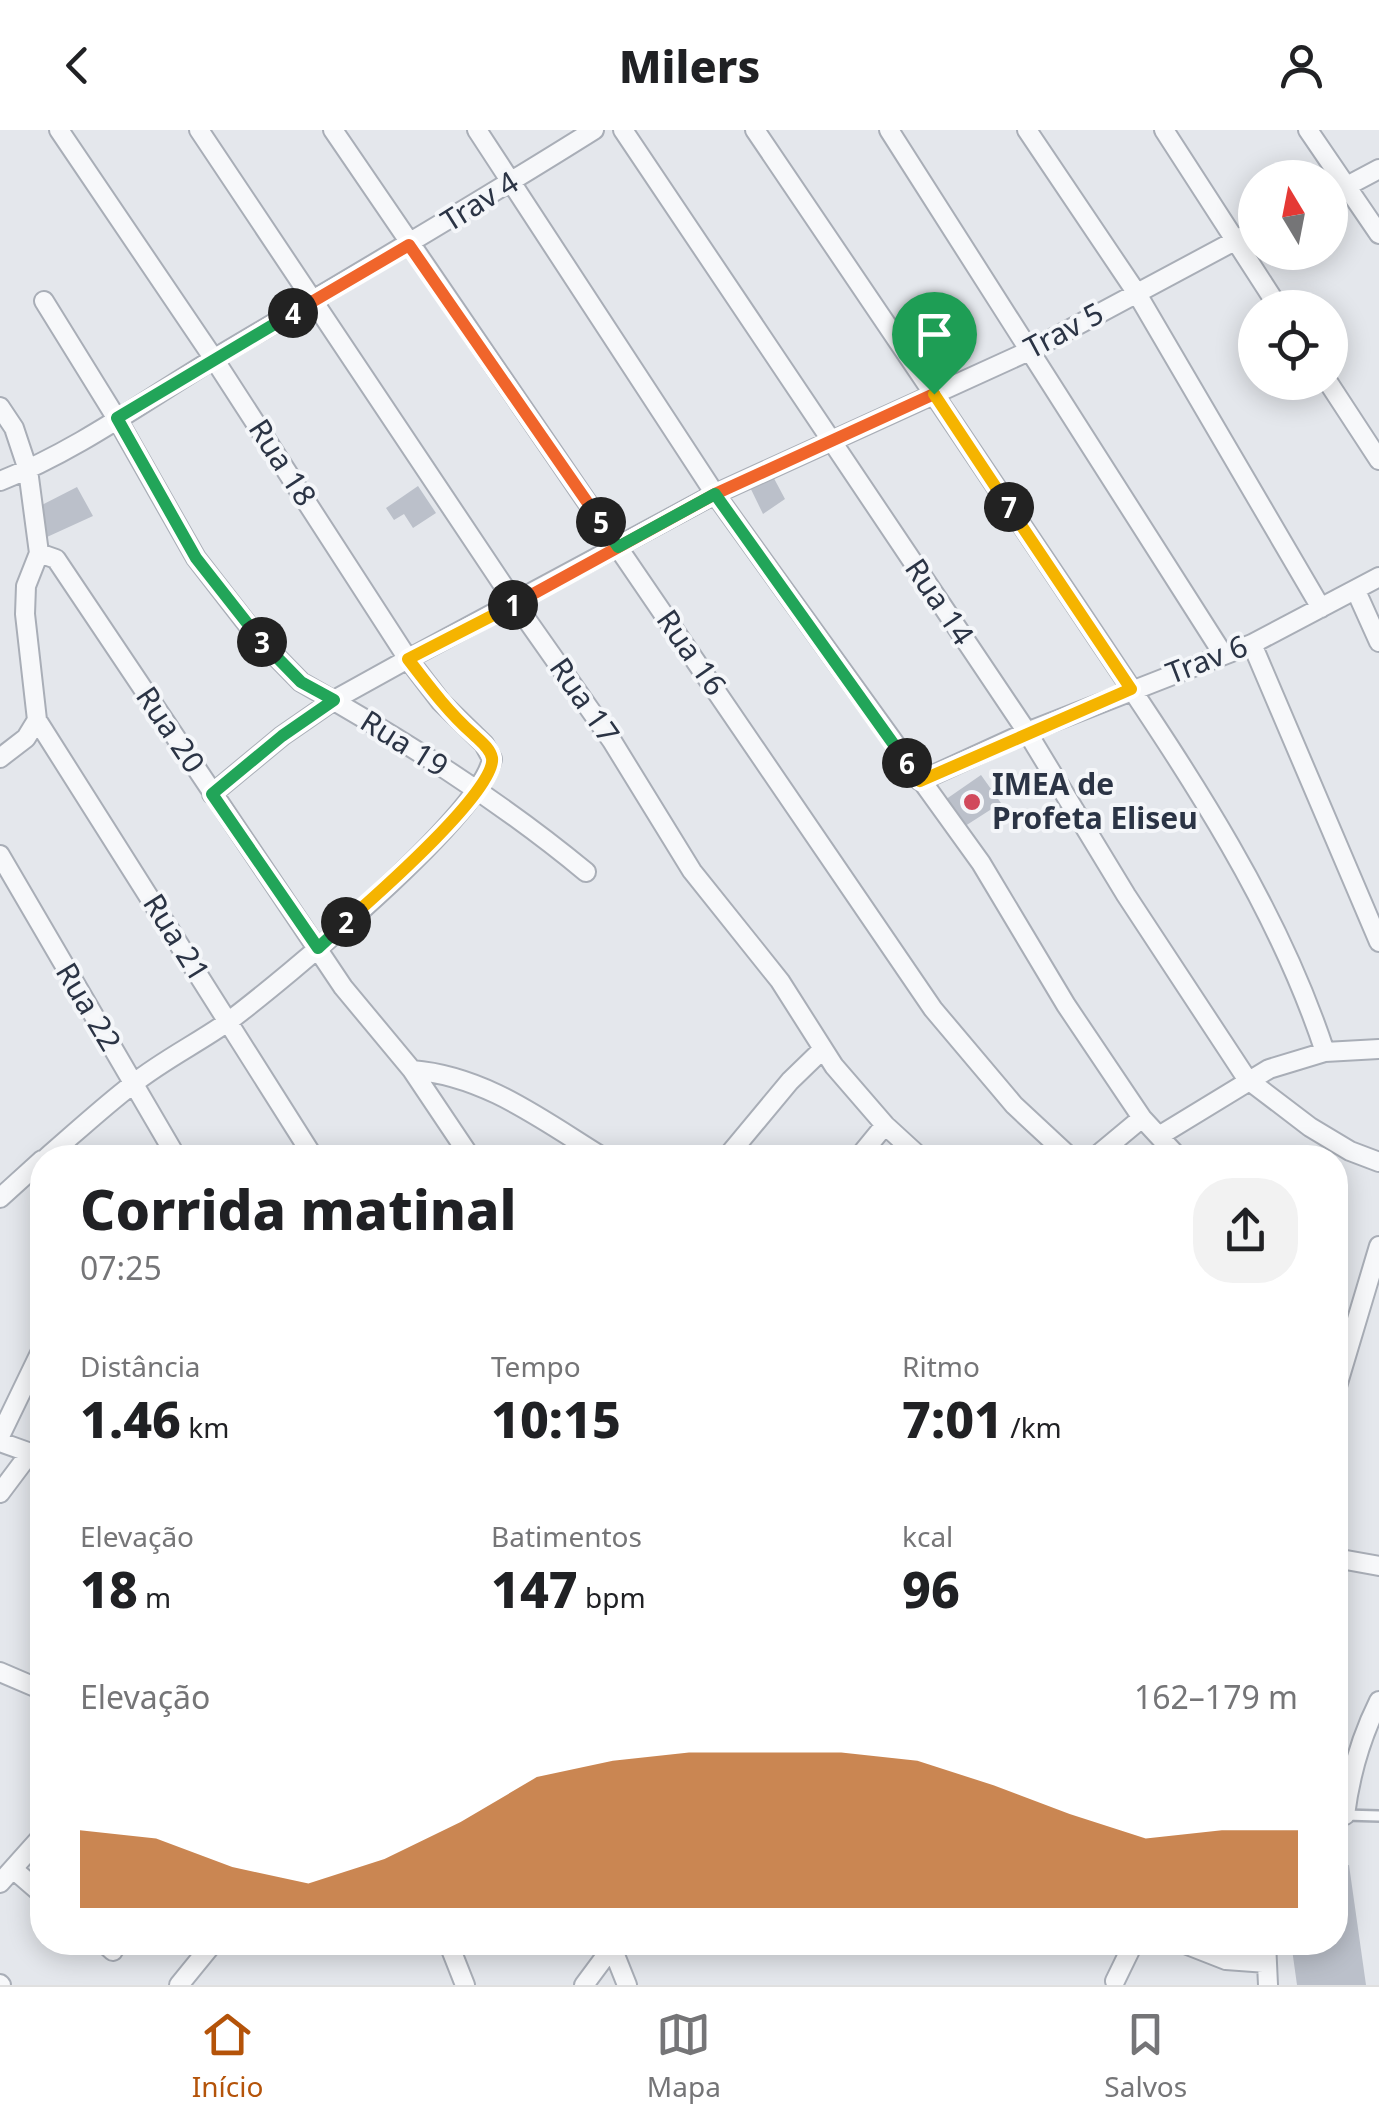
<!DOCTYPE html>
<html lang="pt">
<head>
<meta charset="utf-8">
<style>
  :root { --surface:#fff; --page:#f2f2f2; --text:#202124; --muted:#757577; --line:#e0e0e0; --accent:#b45309 }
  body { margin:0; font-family:"Noto Sans",sans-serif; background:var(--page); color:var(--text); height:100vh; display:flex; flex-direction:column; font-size:38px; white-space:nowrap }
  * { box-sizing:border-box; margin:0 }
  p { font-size:32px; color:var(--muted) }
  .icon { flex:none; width:55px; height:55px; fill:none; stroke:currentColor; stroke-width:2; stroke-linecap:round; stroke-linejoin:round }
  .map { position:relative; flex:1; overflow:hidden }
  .panel { position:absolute; left:30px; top:1015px; width:1318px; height:810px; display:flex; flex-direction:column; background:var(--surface); border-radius:40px; box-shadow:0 5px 25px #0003 }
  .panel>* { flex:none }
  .needle { width:65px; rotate:350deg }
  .controls { position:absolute; left:1238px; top:30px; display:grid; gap:20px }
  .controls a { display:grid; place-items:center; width:110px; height:110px; border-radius:50%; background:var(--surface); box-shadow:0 5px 25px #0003; font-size:50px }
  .pin { position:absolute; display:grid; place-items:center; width:85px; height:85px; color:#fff; margin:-102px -42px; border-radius:50% 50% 50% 0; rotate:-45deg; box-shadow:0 0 10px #0007 }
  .pin .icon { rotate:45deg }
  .km { position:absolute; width:50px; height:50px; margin:-25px; border-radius:50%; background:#222; color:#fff; font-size:28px; line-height:50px; text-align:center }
  .round { display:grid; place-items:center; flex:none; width:105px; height:105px; border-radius:40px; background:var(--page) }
  .head { display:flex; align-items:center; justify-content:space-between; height:170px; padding:0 50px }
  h1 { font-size:55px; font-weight:800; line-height:75px }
  .figures { display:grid; grid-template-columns:repeat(3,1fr); gap:15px; height:170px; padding:10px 50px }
  .figures div { display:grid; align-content:center }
  .figures b { font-size:50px; font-weight:800 }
  .figures small { font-size:28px; font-weight:400 }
  .figures p { font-size:28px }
  .chart { height:280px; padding:20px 50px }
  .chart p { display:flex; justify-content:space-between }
  .chart svg { width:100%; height:180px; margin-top:10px; fill:var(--accent); opacity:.7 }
  header { display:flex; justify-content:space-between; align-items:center; height:130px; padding:0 50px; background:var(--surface); font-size:45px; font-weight:800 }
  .menu { display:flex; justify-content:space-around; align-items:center; height:140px; border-top:2px solid var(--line); background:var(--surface); font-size:28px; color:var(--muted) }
  .menu a { display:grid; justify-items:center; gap:5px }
  .menu .selected { color:var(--accent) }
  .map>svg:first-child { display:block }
  .building { fill:#bbc0ca }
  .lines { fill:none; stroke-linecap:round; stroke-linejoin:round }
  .lane-casing { stroke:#a9aeb7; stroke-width:14 }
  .street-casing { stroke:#a9aeb7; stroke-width:22 }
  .lane { stroke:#f7f8fa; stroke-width:9 }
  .street { stroke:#f7f8fa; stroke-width:18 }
  .split-1-casing { stroke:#fff; stroke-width:20 }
  .split-2-casing { stroke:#fff; stroke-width:20 }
  .split-3-casing { stroke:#fff; stroke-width:20 }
  .split-4-casing { stroke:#fff; stroke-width:20 }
  .split-5-casing { stroke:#fff; stroke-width:20 }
  .split-6-casing { stroke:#fff; stroke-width:20 }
  .split-7-casing { stroke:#fff; stroke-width:20 }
  .split-8-casing { stroke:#fff; stroke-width:20 }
  .split-1 { stroke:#f0652b; stroke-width:12 }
  .split-2 { stroke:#f5b400; stroke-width:12 }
  .split-3 { stroke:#22a559; stroke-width:12 }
  .split-4 { stroke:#22a559; stroke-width:12 }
  .split-5 { stroke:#f0652b; stroke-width:12 }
  .split-6 { stroke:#22a559; stroke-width:12 }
  .split-7 { stroke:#f5b400; stroke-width:12 }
  .split-8 { stroke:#f5b400; stroke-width:12 }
  .poi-dot { fill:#d1495b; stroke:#f4f6f9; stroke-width:4 }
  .labels { text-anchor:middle; stroke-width:8; stroke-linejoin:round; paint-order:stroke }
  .street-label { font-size:30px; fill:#2b3445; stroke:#f4f6f9 }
  .poi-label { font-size:30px; font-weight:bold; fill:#2b3445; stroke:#f4f6f9; text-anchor:start }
</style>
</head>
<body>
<header><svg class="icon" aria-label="back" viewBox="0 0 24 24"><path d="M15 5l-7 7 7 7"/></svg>Milers<svg class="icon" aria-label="person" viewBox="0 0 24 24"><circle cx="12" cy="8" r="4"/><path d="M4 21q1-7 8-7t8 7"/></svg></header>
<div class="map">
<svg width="1379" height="1855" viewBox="0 0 1379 1855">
  <rect width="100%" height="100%" fill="#e4e7ec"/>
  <path class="building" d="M769,339L785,369L763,384L747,351Z
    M418,356L436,383L413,398L404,384L394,390L386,378Z
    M77,357L93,386L47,407L34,379Z
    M981,645L1001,673L962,698L942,672Z
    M1349,1735L1366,1855H1297L1291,1812H1335V1737Z"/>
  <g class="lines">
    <defs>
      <path id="lane" d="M1345,1685L1379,1686"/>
      <path id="street" d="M199,0L515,473L612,611L692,741L780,851L834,936L885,995L921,1028
        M333,0L933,879L1014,975L1071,1028
        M477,0L715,364L981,733L1066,875L1142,988L1179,1028
        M623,0L1027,602L1126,765L1247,949L1310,997L1350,1021L1379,1032
        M755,0C863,159 971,319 1078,479C1171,619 1272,760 1325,922
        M889,0L1223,524
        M1027,0L1136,162L1321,478
        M1164,0L1279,178
        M1308,0L1379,104
        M1330,65L1379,39
        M44,171L117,289L196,428L258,508L301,552C400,608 498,669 586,742
        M1328,252L1379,330
        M0,277L14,298L28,340L39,423L26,456L25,484L37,590L26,608L0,628
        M0,351C77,321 147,269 217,227C343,152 470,78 594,0
        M39,423L56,429L343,857L412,940L471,1028
        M1356,461L1379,512
        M1252,514L1379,812
        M37,590L314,1028
        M920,651L1027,602L1252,514L1379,447
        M212,664L282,606L334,570L408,529L715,364L1029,221L1255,100
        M0,725L177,1028
        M412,940C486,946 542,990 604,1028
        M1159,1006L1269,939L1325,922L1379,919
        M46,1028C75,1003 103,977 133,954C163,930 198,913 229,891C282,851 481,687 492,629L484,614L441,572L408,529L214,229L59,0
        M726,1028L790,951L822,920
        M858,1028L885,995
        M1094,1028L1142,988
        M0,1068L42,1030
        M1335,1263L1379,1116
        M0,1306L42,1219
        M0,1312L42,1327
        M0,1363L30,1323
        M1335,1428L1379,1436
        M0,1542L42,1560
        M1335,1686L1345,1685C1350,1645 1361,1607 1379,1571
        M13,1739L42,1764
        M0,1753L42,1706
        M103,1812L113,1821
        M448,1812L465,1855
        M1180,1812L1226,1830L1267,1833
        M1266,1812L1268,1855
        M613,1820L627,1855
        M1115,1851L1134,1812
        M0,1854L1,1855
        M179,1855L214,1812
        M584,1855L616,1812"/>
    </defs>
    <use href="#lane" class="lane-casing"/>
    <use href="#street" class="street-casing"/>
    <use href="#lane" class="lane"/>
    <use href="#street" class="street"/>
  </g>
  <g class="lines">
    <defs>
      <path id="split-1" d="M513,475L715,364L934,264"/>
      <path id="split-2" d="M346,792C372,769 497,660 492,628C490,618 480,611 473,604C448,582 428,555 408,529L513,475"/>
      <path id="split-3" d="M262,512L301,552L334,570L282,606L212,664L318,818L346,792"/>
      <path id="split-4" d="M262,512L196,428L117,288L293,183"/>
      <path id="split-5" d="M293,183L409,115L601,392"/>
      <path id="split-6" d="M601,392L618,417L715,364L907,633"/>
      <path id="split-7" d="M907,633L920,651L1131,559L1009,377"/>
      <path id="split-8" d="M934,264L1009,377"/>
    </defs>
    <use href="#split-1" class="split-1-casing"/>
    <use href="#split-2" class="split-2-casing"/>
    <use href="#split-3" class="split-3-casing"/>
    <use href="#split-4" class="split-4-casing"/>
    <use href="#split-5" class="split-5-casing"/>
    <use href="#split-6" class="split-6-casing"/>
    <use href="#split-7" class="split-7-casing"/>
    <use href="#split-8" class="split-8-casing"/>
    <use href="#split-1" class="split-1"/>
    <use href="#split-2" class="split-2"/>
    <use href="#split-3" class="split-3"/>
    <use href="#split-4" class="split-4"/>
    <use href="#split-5" class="split-5"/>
    <use href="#split-6" class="split-6"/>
    <use href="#split-7" class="split-7"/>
    <use href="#split-8" class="split-8"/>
  </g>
  <circle class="poi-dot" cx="972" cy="672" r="10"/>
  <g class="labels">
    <g class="street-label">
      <text transform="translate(480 72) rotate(-32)" y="10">Trav 4</text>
      <text transform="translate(1064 201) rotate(-28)" y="10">Trav 5</text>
      <text transform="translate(282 333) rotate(57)" y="10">Rua 18</text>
      <text transform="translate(939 472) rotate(56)" y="10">Rua 14</text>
      <text transform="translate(691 523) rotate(55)" y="10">Rua 16</text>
      <text transform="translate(1207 530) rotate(-21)" y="10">Trav 6</text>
      <text transform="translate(584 571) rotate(55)" y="10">Rua 17</text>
      <text transform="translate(170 600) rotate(56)" y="10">Rua 20</text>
      <text transform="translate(404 614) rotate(32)" y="10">Rua 19</text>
      <text transform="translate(176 808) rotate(58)" y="10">Rua 21</text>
      <text transform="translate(88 877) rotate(59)" y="10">Rua 22</text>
    </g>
    <g class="poi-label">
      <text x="992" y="665">IMEA de<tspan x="992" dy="34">Profeta Eliseu</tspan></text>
    </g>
  </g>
</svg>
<div class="controls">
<a><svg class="needle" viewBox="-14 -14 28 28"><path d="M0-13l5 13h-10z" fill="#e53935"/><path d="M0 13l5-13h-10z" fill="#757577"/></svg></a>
<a><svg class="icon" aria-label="locate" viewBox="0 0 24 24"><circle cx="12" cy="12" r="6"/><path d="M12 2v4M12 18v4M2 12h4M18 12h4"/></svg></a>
</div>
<div class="pin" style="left:934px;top:264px;background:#1e9e55"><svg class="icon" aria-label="arrive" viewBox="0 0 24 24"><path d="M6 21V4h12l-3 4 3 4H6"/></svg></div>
<b class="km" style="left:513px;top:475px">1</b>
<b class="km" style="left:346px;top:792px">2</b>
<b class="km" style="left:262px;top:512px">3</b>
<b class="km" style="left:293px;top:183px">4</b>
<b class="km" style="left:601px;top:392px">5</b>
<b class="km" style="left:907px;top:633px">6</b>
<b class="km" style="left:1009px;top:377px">7</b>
<section class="panel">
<div class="head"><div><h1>Corrida matinal</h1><p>07:25</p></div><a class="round"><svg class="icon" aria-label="share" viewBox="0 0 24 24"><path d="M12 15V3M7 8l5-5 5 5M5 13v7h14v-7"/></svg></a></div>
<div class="figures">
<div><p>Distância</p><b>1.46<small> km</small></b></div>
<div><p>Tempo</p><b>10:15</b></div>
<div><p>Ritmo</p><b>7:01<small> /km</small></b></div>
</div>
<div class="figures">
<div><p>Elevação</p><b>18<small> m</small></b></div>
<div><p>Batimentos</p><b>147<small> bpm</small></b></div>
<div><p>kcal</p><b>96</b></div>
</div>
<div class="chart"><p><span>Elevação</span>162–179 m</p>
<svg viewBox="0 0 160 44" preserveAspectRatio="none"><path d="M0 44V25L10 27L20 34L30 38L40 32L50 23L60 12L70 8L80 6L90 6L100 6L110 8L120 14L130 21L140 27L150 25L160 25V44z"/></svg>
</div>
</section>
</div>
<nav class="menu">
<a class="selected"><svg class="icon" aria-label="home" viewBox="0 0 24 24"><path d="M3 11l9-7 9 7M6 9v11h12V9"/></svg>Início</a>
<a><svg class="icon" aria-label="map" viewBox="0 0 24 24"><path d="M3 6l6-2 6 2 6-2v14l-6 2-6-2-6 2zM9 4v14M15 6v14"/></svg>Mapa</a>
<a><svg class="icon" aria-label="saved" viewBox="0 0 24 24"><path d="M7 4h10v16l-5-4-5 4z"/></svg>Salvos</a>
</nav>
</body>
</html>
